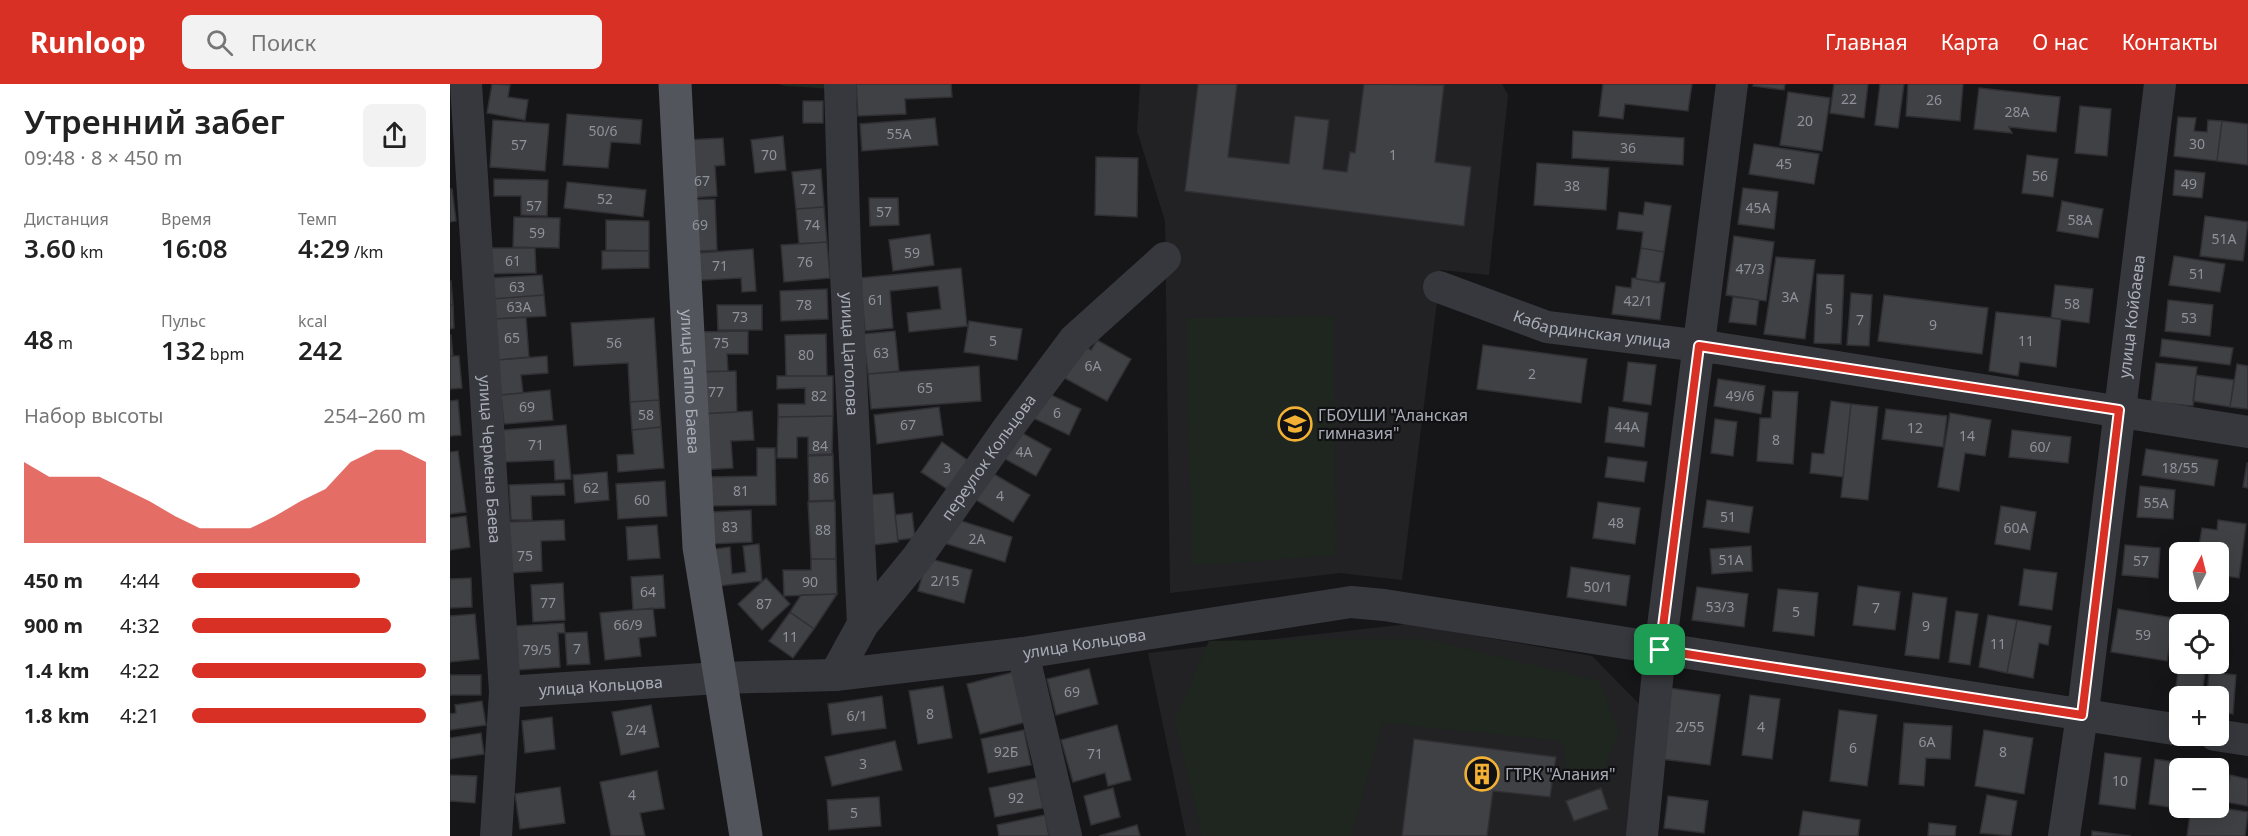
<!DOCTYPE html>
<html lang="ru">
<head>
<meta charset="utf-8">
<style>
  :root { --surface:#fff; --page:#f2f2f2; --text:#222; --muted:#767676; --accent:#d93025 }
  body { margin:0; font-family:"Noto Sans",sans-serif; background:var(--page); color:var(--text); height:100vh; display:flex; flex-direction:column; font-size:22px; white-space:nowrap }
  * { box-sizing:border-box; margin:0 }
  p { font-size:20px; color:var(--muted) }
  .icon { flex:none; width:33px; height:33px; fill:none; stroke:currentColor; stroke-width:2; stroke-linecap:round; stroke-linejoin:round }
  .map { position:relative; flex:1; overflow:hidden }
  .sheet { display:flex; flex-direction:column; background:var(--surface); width:450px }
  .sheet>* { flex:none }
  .needle { width:39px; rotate:7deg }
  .tools { position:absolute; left:1719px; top:458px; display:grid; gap:12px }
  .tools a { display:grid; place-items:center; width:60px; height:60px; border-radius:9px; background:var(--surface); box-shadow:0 6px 24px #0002; font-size:30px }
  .pin { position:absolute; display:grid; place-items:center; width:51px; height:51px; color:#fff; margin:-26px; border-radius:12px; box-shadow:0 3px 9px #0006 }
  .round { display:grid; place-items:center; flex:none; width:63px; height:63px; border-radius:9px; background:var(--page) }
  .summary { display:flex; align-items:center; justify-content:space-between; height:102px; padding:0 24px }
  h1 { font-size:33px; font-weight:600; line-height:45px }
  .stats { display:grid; grid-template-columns:repeat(3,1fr); gap:9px; height:102px; padding:6px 24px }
  .stats div { display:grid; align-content:center }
  .stats b { font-size:26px; font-weight:600 }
  .stats small { font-size:16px; font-weight:400 }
  .stats p { font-size:16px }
  .chart { height:168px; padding:12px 24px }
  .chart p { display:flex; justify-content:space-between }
  .chart svg { width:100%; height:108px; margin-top:6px; fill:var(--accent); opacity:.7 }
  ul { padding:0 24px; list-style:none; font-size:20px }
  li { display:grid; grid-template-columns:96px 72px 1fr; align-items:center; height:45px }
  li i { height:15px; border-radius:8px; background:var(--accent) }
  header { display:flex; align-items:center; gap:36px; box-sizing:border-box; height:84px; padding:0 30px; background:var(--accent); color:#fff }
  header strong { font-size:28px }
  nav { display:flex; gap:33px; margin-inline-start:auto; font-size:21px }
  .search { width:420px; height:54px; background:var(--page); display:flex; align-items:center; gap:15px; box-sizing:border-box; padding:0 21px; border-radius:9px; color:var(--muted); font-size:22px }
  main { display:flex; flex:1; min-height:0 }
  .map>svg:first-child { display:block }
  .built { fill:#222225 }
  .green { fill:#1e261f }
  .building { fill:#404145; stroke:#303034; stroke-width:1.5 }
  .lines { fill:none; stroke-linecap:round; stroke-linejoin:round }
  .minor { stroke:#37383d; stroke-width:32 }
  .major { stroke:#53555c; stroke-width:33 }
  .route-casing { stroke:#fff; stroke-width:12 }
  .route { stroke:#d93025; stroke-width:8 }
  .labels { text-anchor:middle; stroke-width:4.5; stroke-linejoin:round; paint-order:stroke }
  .number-label { font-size:14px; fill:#8e929b }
  .street-label { font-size:16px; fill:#a8adb8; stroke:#111113 }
  .poi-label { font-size:16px; fill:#a8adb8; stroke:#111113; text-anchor:start }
</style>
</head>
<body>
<header>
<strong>Runloop</strong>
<div class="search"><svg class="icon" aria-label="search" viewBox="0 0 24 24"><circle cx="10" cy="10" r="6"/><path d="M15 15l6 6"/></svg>Поиск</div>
<nav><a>Главная</a><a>Карта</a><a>О нас</a><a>Контакты</a></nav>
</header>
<main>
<section class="sheet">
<div class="summary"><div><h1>Утренний забег</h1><p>09:48 · 8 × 450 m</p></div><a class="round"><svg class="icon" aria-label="share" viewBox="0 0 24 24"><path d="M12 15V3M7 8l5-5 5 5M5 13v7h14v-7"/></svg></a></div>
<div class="stats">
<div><p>Дистанция</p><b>3.60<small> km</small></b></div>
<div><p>Время</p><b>16:08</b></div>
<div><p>Темп</p><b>4:29<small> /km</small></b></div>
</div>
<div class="stats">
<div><b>48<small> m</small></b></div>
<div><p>Пульс</p><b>132<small> bpm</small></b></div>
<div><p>kcal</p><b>242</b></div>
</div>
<div class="chart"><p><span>Набор высоты</span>254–260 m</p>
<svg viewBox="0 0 160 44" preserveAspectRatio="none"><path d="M0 44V11L10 17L20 17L30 17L40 22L50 27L60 33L70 38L80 38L90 38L100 33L110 27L120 22L130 11L140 6L150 6L160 11V44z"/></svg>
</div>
<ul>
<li><b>450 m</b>4:44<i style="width:72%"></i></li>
<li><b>900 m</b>4:32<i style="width:85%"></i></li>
<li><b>1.4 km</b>4:22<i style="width:100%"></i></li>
<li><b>1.8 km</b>4:21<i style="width:100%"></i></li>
</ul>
</section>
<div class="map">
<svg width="1798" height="752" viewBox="0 0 1798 752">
  <rect width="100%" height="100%" fill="#161618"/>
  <path class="built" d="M690,0H1052L1058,11L1039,191L991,186L952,496L890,489L720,509L715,137L687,47Z
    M958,540L1142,572L1200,631L1187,752H736L698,569Z"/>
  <path class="green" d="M329,0H383V5L335,2Z
    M883,232L886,471L742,482L736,234Z
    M862,555H976L1150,597L1169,647L1154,685L1127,695L1118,693L1112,657L933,639L901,752H752L725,635L759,557Z"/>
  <path class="building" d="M42,0L60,1L58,13L78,16L75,36L37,29Z
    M406,0H501L502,13L455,15L456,30L408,32Z
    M748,0H787L778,73L839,80L845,32L879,36L873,85L897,88L900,68L905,69L914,0L994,1L985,78L1021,83L1014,142L735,107Z
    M1153,0H1242L1238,27L1175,20L1173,35L1149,32Z
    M1304,0H1335L1334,6L1303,2Z
    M1384,0H1418L1414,34L1380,29Z
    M1430,0H1454L1448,44L1425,41Z
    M1458,0H1513L1510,37L1456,32Z
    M1529,4L1610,13L1606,48L1559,43L1562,49L1524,45Z
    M1338,8L1380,14L1372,67L1330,61Z
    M353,17H373V39H353Z
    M1630,22L1661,25L1657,72L1625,69Z
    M117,30L192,36L190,60L161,58L158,84L113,81Z
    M1728,33L1746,34L1744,47L1757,48L1758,36L1772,37L1767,77L1724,72Z
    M485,34L488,61L412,67L410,40Z
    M43,36L99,40L95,87L40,83Z
    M1772,37L1798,40V81L1767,77Z
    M1123,47L1234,54L1233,81L1122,74Z
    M333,52L336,86L305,89L301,56Z
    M273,54L275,81L265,82L267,112L239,114L235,56Z
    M1304,60L1369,70L1364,100L1299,90Z
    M1577,71L1608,75L1603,113L1572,109Z
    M646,73L688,74L687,133L645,131Z
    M1087,79L1159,84L1156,126L1084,121Z
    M371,85L374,123L346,125L342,88Z
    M1725,86L1755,89L1752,114L1723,111Z
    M44,95L98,96L97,132L71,131V112H44Z
    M117,98L196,106L193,133L114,124Z
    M1293,104L1328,108L1324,145L1288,140Z
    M0,105H2L6,137L0,138Z
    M419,114H448L449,141L420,142Z
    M265,115L267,166L236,168L233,116Z
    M1612,117L1653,125L1648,154L1607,147Z
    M1195,118L1221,122L1214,168L1191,164L1193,148L1167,145L1169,128L1193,131Z
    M374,123L377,158L349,160L346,125Z
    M1755,132L1798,138L1793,177L1750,172Z
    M64,133L110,134L109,164L63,163Z
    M156,136L199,137V167L156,166Z
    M480,150L484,181L443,187L439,156Z
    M1284,152L1324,158L1316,217L1276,211Z
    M377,158L380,194L334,198L331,161Z
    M40,164H85L86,189L41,190Z
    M1191,164L1214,168L1209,199L1186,195Z
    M303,165L306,207L292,208L291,194L236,197L234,170Z
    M152,167H199V184L152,185Z
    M1724,172L1775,180L1770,208L1719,201Z
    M1326,173L1365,176L1355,255L1314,250Z
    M511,184L517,242L459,248L457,229L491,225L488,202L440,207L443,244L415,247L410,194Z
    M1367,190L1394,191L1391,260L1364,259Z
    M92,191L94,211L42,215L40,194Z
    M1182,194L1215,199L1210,236L1162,230L1166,202L1181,204Z
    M1,197L3,221H0V198Z
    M1605,201L1643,205L1639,239L1601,234Z
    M377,205L378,235L331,237L330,207Z
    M1401,209L1422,211L1419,262L1397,261Z
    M94,211L96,232L44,235L42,215Z
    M1434,211L1538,224L1532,270L1428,257Z
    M1283,213L1309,216L1306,241L1279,238Z
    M1718,216L1763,221L1760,252L1715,247Z
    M0,221H3L4,244L0,245Z
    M267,221H312V246H268Z
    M1546,228L1611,235L1606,283L1570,278L1568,292L1539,287Z
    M76,233L79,273L48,276L44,235Z
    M204,234L209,316L180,318L178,279L124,282L121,239Z
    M519,237L572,245L567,276L514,268Z
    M298,247V270H277L278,287L245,288L244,248Z
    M445,247L449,287L418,290L413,250Z
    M376,250L377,292H336L335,251Z
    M0,251H1L3,272H0Z
    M1712,255L1783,264L1780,281L1710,272Z
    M624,256L641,266L647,256L681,275L657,317L605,289Z
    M1033,261L1137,275L1131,319L1027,305Z
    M0,272H9L12,304L0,305Z
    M97,272L98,289L71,291L73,309L51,311L48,276Z
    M1178,278L1206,281L1201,321L1173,317Z
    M1706,279L1747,283L1743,322L1701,318Z
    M1787,280L1798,282V325L1780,323Z
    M529,282L531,317L421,325L418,290Z
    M286,287L287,328L248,330L245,288Z
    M1746,291L1784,296L1780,323L1743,317Z
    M327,292H383V332L328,333V320H355V304L327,305Z
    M1268,295L1315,302L1311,330L1264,322Z
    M100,306L103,336L54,340L51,311Z
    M1323,307L1348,308L1343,380L1307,377L1310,334H1321Z
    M595,308L631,325L619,351L583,334Z
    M8,316L11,351L0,352V317Z
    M209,316L211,343L182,346L180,318Z
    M1381,317L1401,320L1393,393L1360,389L1362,369L1374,370Z
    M1401,320L1428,323L1418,416L1391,413Z
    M489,323L493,351L427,360L424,331Z
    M1159,323L1198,329L1194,363L1155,358Z
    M1436,325L1497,332L1493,363L1432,355Z
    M302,327L304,356L281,357L283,384L251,386L248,330Z
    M1500,329L1541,336L1535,372L1515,369L1509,407L1488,403Z
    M383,332L382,371L358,372V353H347V374H327L328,333Z
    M1265,335L1287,338L1283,372L1261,369Z
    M116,341L121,395L105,396L104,376L55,378L53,346Z
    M211,343L214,384L168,388L167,371L184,370L182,346Z
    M563,344L601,365L586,392L548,371Z
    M1562,346L1621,353L1618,379L1559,373Z
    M492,358L523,380L503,409L471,388Z
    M307,364H325L326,421L257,422V393L307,392Z
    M1696,365L1768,376L1764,402L1692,391Z
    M8,367L16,428L0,430V368Z
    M383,370L384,416L359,417L358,371Z
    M1158,373L1197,378L1194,398L1155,393Z
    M1797,379H1798V404L1793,403Z
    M537,386L580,411L563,438L521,413Z
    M157,388L159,416L125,419L123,391Z
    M215,397L217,432L168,435L166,400Z
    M114,399L115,411L81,412L82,436H61L59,401Z
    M1690,402L1725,406L1723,435L1687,433Z
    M443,409L448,458L423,461L419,411Z
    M1257,416L1303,423L1299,449L1253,443Z
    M385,417L386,475H361L358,418Z
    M1148,418L1190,424L1185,460L1143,454Z
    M1551,422L1586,428L1580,466L1545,460Z
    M301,426L302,458L260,460L259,428Z
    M462,429L465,454L448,456L445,431Z
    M16,432L20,463L0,466V434Z
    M499,433L562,453L555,478L491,458Z
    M114,436L115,456L91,457L92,487L58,489L56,438Z
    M1768,436L1796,440L1789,494L1768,491V468H1748L1752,444L1767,446Z
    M207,441L210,474L178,476L176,443Z
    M309,460L312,497L269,502L265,465L280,463L282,490L296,488L293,462Z
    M1675,461L1710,464L1708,494L1672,491Z
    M1301,462L1302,487L1262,490L1260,465Z
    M477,474L522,486L514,519L468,507Z
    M361,475H386L387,510L334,512L333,486H361Z
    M1121,483L1180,492L1176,522L1117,513Z
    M1574,485L1607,489L1602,526L1569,521Z
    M213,491L215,524L183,526L181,493Z
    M21,494L22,523L0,524V495Z
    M316,494L340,520L312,546L288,520Z
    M113,499L115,536L83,538L81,501Z
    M1408,502L1450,508L1445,546L1403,541Z
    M1247,503L1298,510L1294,543L1242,536Z
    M1328,505L1368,509L1364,552L1323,547Z
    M1463,509L1497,514L1489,575L1455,571Z
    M387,510L364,545L340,528L351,511Z
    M203,524L206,552L189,554L191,572L155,576L150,529Z
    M1668,525L1724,534L1717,577L1661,568Z
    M1506,527L1528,530L1520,581L1499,578Z
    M340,528L364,545L343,574L319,557Z
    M25,530L29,575L0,578V532Z
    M1538,531L1567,536L1557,589L1529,583Z
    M1567,536L1601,542L1598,561L1589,559L1583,594L1557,589Z
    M114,539L115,549H108L110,583L67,586L65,542Z
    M137,548L140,580L117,581L115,549Z
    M1730,574V579H1756L1752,612H1730V626L1723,625Z
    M639,585L648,620L606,631L597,595Z
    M564,588L576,638L530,650L517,600Z
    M1759,588L1786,591L1783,630L1768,628V612H1757Z
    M0,591H31V611H0Z
    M493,602L502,654L468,660L459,607Z
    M1219,604L1270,611L1260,681L1211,675Z
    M1300,611L1330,615L1322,675L1292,671Z
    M432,612L436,644L382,651L378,620Z
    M32,617L36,641L0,646V630L6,629L5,621Z
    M201,621L209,663L171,671L162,628Z
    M1389,626L1427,631L1417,702L1380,697Z
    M102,633L105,665L75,669L72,637Z
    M1454,639L1502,642L1500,675L1476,674L1474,702L1449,700Z
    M667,641L681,696L658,702L655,689L623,698L611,656Z
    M574,646L581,681L538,689L531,655Z
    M1534,646L1583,654L1574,710L1525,702Z
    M31,649L34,670L0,675V654Z
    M964,655L1106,673L1100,713L1043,707L1037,752H952Z
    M445,657L452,686L382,702L375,673Z
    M1655,669L1691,674L1685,725L1649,720Z
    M1705,675L1745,681L1744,684H1730V723H1738V726L1699,720Z
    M1768,686L1778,687L1772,724L1798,728L1795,752H1737L1741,723H1768Z
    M207,687L214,725L190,729L195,752H161L150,698Z
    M0,691L27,692L25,719L0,717Z
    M1780,691L1798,695V722L1775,718Z
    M587,694L593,724L545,733L539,704Z
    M110,703L115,739L70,745L65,710Z
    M663,704L670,733L641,741L634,712Z
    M1151,704L1158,725L1124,737L1116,717Z
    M1537,711L1567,717L1561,752L1530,749Z
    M1218,712L1258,717L1254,749L1214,744Z
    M429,713L431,742L379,746L377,716Z
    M1353,727L1410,736L1408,752H1349Z
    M595,731L599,752H549L547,741Z
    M1479,739L1506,742L1505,752H1478Z
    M687,741L690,752H649Z
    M1642,747L1681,752H1642Z"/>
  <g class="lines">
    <g class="minor">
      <path id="s1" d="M16,0L55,608L46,752"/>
      <path id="s2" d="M390,0L395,169L413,540"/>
      <path id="s3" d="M989,203L1097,243L1267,264L1798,348"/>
      <path d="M573,569L616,752"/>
      <path id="s4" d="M385,591L413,540L467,474L559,343L624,256L715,174"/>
      <path id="s5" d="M55,608L268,594L385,591L573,569L901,518L934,521L1730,646"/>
      <path d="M1765,651L1798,656"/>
      <path d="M1192,752L1210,566L1282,0"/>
      <path id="s6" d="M1614,752L1635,611L1710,0"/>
    </g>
    <path class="major" id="s7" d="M225,0L249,463L296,752"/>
  </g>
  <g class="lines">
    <defs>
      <path id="route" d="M1249,262L1669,326L1632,631L1210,566Z"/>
    </defs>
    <use href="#route" class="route-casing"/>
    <use href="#route" class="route"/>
  </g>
  <defs>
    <symbol id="school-ring" viewBox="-11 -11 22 22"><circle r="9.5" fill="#111113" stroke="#f2b134" stroke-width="1.5"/><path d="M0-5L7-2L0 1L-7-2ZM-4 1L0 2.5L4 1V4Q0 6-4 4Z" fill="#f2b134"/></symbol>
    <symbol id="building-ring" viewBox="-11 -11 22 22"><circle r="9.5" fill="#111113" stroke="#f2b134" stroke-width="1.5"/><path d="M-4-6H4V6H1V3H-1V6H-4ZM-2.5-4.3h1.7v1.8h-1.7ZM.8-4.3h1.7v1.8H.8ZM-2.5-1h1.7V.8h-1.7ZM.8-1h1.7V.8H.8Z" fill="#f2b134"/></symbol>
  </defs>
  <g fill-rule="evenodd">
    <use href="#school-ring" x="826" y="321" width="38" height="38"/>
    <use href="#building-ring" x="1013" y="671" width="38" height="38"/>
  </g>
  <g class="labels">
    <g class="number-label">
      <text x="1399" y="20">22</text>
      <text x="1484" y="21">26</text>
      <text x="1567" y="33">28А</text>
      <text x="1355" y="42">20</text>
      <text x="153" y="52">50/6</text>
      <text x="449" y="55">55А</text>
      <text x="1747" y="65">30</text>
      <text x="69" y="66">57</text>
      <text x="1178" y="69">36</text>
      <text x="319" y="76">70</text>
      <text x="943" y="76">1</text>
      <text x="1334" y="85">45</text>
      <text x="1590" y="97">56</text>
      <text x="252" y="102">67</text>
      <text x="1739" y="105">49</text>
      <text x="1122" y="107">38</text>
      <text x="358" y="110">72</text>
      <text x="155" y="120">52</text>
      <text x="84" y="127">57</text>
      <text x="1308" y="129">45А</text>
      <text x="434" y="133">57</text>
      <text x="1630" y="141">58А</text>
      <text x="250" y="146">69</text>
      <text x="362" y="146">74</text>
      <text x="87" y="154">59</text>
      <text x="1774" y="160">51А</text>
      <text x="462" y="174">59</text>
      <text x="63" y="182">61</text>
      <text x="355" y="183">76</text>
      <text x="270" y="187">71</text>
      <text x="1300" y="190">47/3</text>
      <text x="1747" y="195">51</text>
      <text x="67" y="208">63</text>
      <text x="1340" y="218">3А</text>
      <text x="426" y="221">61</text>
      <text x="1188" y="222">42/1</text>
      <text x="1622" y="225">58</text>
      <text x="354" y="226">78</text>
      <text x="69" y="228">63А</text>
      <text x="1379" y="230">5</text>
      <text x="290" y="238">73</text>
      <text x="1739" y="239">53</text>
      <text x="1410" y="241">7</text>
      <text x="1483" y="246">9</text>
      <text x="62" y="259">65</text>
      <text x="543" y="262">5</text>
      <text x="1576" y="262">11</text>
      <text x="164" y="264">56</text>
      <text x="271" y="264">75</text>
      <text x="431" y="274">63</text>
      <text x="356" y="276">80</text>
      <text x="643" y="287">6А</text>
      <text x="1082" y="295">2</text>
      <text x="475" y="309">65</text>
      <text x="266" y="313">77</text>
      <text x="369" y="317">82</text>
      <text x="1290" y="317">49/6</text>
      <text x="77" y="328">69</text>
      <text x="607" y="334">6</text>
      <text x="196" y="336">58</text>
      <text x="458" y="346">67</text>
      <text x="1177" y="348">44А</text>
      <text x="1465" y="349">12</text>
      <text x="1517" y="357">14</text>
      <text x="1326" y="361">8</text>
      <text x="86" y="366">71</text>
      <text x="370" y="367">84</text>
      <text x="1590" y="368">60/</text>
      <text x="574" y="373">4А</text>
      <text x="497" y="389">3</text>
      <text x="1730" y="389">18/55</text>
      <text x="371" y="399">86</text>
      <text x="141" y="409">62</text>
      <text x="291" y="412">81</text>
      <text x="550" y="417">4</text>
      <text x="192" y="421">60</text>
      <text x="1706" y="424">55А</text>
      <text x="1278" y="438">51</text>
      <text x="1166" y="444">48</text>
      <text x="280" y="448">83</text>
      <text x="1566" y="449">60А</text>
      <text x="373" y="451">88</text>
      <text x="527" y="460">2А</text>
      <text x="75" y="477">75</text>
      <text x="1281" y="481">51A</text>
      <text x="1691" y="482">57</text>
      <text x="495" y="502">2/15</text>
      <text x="360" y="503">90</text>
      <text x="1148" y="508">50/1</text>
      <text x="198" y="513">64</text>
      <text x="98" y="524">77</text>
      <text x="314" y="525">87</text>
      <text x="1270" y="528">53/3</text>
      <text x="1426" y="529">7</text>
      <text x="1346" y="533">5</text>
      <text x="178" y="546">66/9</text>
      <text x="1476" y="547">9</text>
      <text x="1693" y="556">59</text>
      <text x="340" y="558">11</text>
      <text x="1548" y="565">11</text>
      <text x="127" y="570">7</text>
      <text x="87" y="571">79/5</text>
      <text x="622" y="613">69</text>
      <text x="480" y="635">8</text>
      <text x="407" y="637">6/1</text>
      <text x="1240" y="648">2/55</text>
      <text x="1311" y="648">4</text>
      <text x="186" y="651">2/4</text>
      <text x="1477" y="663">6А</text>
      <text x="1403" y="669">6</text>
      <text x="556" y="673">92Б</text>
      <text x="1553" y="673">8</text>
      <text x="645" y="675">71</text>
      <text x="413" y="685">3</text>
      <text x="1670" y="702">10</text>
      <text x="182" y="716">4</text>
      <text x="566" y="719">92</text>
      <text x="404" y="734">5</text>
    </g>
    <g class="street-label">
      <text dy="6" stroke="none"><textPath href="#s6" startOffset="524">улица Койбаева</textPath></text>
      <text dy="6" stroke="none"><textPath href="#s3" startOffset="160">Кабардинская улица</textPath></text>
      <text dy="6" stroke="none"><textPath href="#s2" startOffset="270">улица Цаголова</textPath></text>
      <text dy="6" stroke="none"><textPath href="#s7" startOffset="298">улица Гаппо Баева</textPath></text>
      <text dy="6" stroke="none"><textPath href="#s4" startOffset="267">переулок Кольцова</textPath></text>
      <text dy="6" stroke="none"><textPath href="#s1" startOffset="376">улица Чермена Баева</textPath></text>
      <text dy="6" stroke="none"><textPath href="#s5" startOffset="582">улица Кольцова</textPath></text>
      <text dy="6" stroke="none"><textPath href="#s5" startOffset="96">улица Кольцова</textPath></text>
    </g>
    <g class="poi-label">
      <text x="868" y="337">ГБОУШИ "Аланская<tspan x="868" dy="18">гимназия"</tspan></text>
      <text x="1055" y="696">ГТРК "Алания"</text>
    </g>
  </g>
</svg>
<div class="tools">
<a><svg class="needle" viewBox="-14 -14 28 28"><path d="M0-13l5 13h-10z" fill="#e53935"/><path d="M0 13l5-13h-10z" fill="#767676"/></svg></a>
<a><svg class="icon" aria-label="locate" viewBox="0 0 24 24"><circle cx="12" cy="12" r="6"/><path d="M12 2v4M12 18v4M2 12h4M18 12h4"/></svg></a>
<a>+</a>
<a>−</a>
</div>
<div class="pin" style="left:1210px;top:566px;background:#1e9e55"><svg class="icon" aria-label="arrive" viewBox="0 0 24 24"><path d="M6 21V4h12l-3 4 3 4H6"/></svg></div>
</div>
</main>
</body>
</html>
